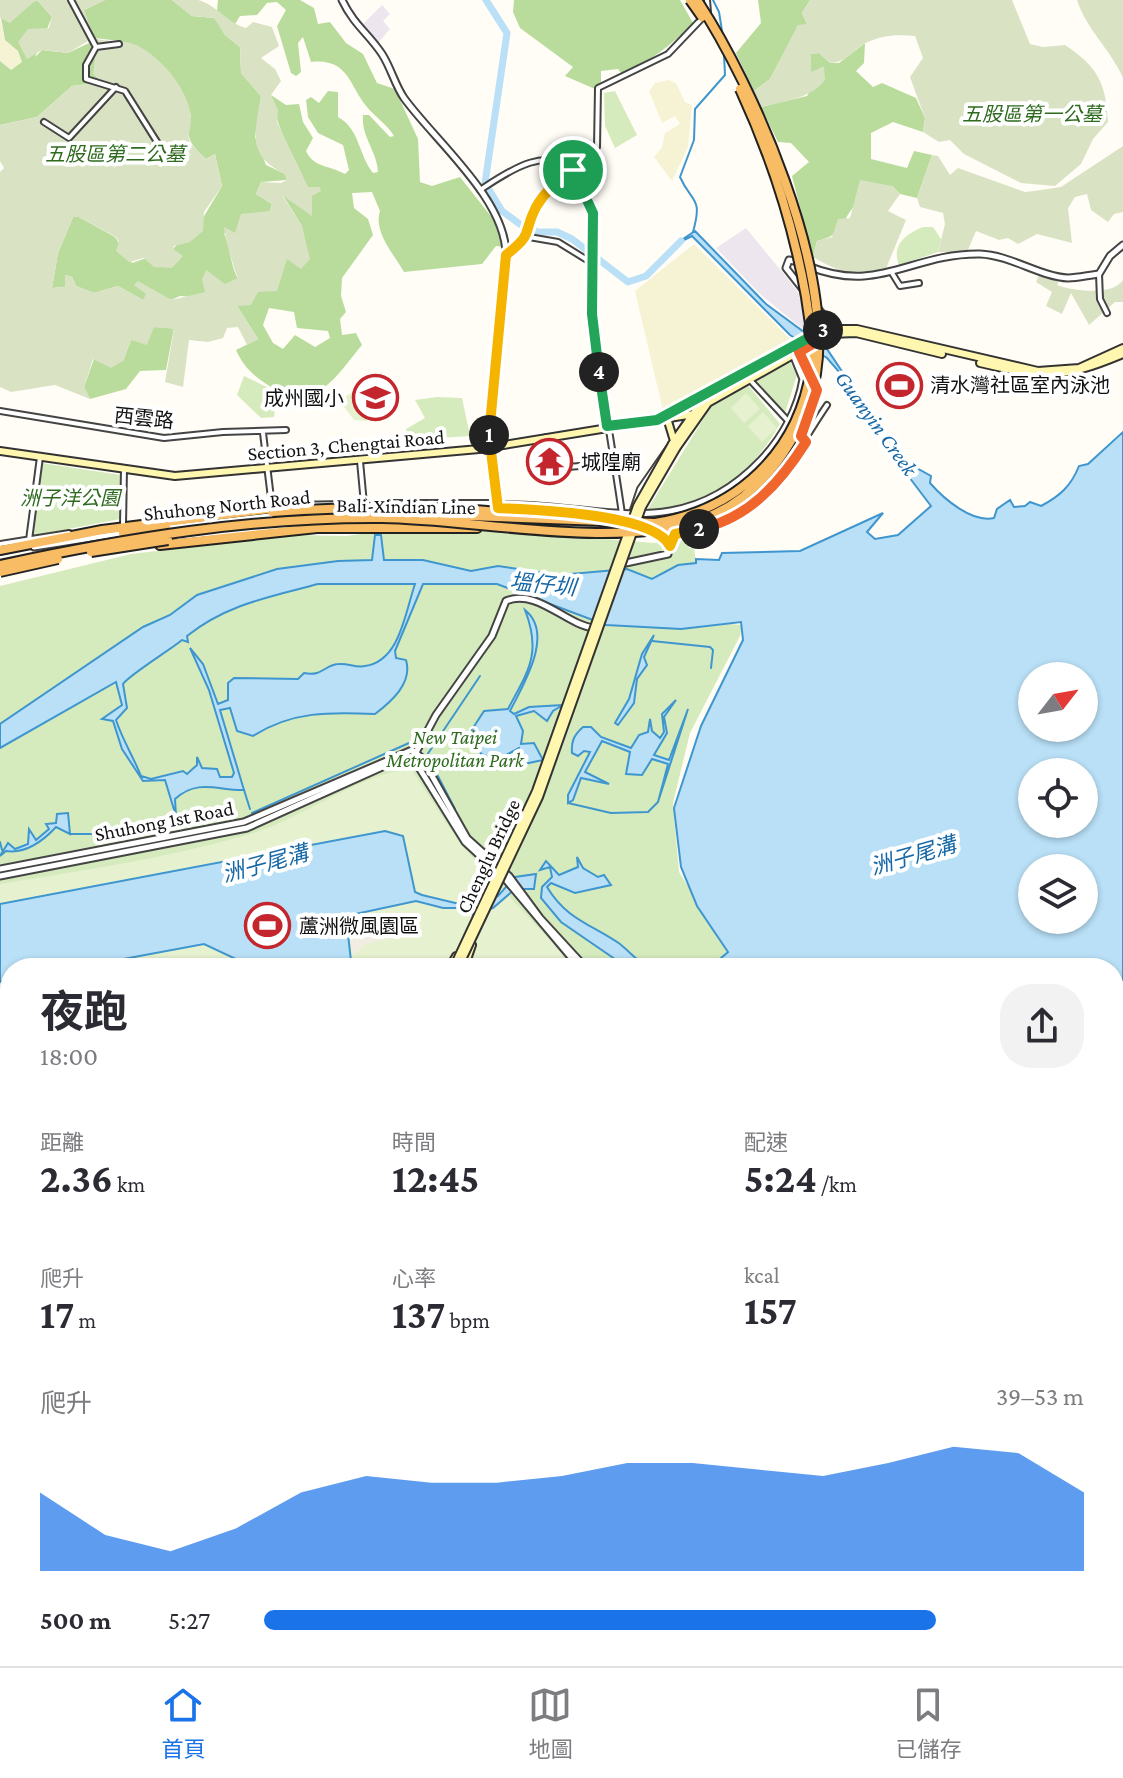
<!DOCTYPE html>
<html lang="zh-TW">
<head>
<meta charset="utf-8">
<style>
  :root { --surface:#fff; --page:#f2f2f3; --text:#2b2b33; --muted:#7c7c81; --line:#e1e1e2; --accent:#1a73e8 }
  body { margin:0; font-family:"Crimson Pro","Noto Sans TC",serif; background:var(--page); color:var(--text); height:100vh; display:flex; flex-direction:column; font-size:30px; white-space:nowrap }
  * { box-sizing:border-box; margin:0 }
  p { font-size:26px; color:var(--muted) }
  .icon { flex:none; width:44px; height:44px; fill:none; stroke:currentColor; stroke-width:2; stroke-linecap:round; stroke-linejoin:round }
  .map { position:relative; flex:1; overflow:hidden }
  .panel { position:absolute; left:0px; top:958px; width:1124px; height:708px; display:flex; flex-direction:column; background:var(--surface); border-radius:32px 32px 0 0; box-shadow:0 2px 6px #0004 }
  .panel>* { flex:none }
  .needle { width:52px; rotate:59deg }
  .fabs { position:absolute; left:1018px; top:662px; display:grid; gap:16px }
  .fabs a { display:grid; place-items:center; width:80px; height:80px; border-radius:50%; background:var(--surface); box-shadow:0 2px 6px #0004; font-size:40px }
  .pin { position:absolute; display:grid; place-items:center; width:68px; height:68px; color:#fff; margin:-34px; border:4px solid #fff; border-radius:50%; box-shadow:0 2px 8px #0007 }
  .km { position:absolute; width:40px; height:40px; margin:-20px; border-radius:50%; background:#222; color:#fff; font-size:22px; line-height:40px; text-align:center }
  .round { display:grid; place-items:center; flex:none; width:84px; height:84px; border-radius:32px; background:var(--page) }
  .overview { display:flex; align-items:center; justify-content:space-between; height:136px; padding:0 40px }
  h1 { font-size:44px; font-weight:700; line-height:60px }
  .stats { display:grid; grid-template-columns:repeat(3,1fr); gap:12px; height:136px; padding:8px 40px }
  .stats div { display:grid; align-content:center }
  .stats b { font-size:40px; font-weight:700 }
  .stats small { font-size:22px; font-weight:400 }
  .stats p { font-size:22px }
  .chart { height:224px; padding:16px 40px }
  .chart p { display:flex; justify-content:space-between }
  .chart svg { width:100%; height:144px; margin-top:8px; fill:var(--accent); opacity:.7 }
  ul { padding:0 40px; list-style:none; font-size:26px }
  li { display:grid; grid-template-columns:128px 96px 1fr; align-items:center; height:60px }
  li i { height:20px; border-radius:10px; background:var(--accent) }
  .menu { display:flex; justify-content:space-around; align-items:center; height:112px; border-top:2px solid var(--line); background:var(--surface); font-size:22px; color:var(--muted) }
  .menu a { display:grid; justify-items:center; gap:4px }
  .menu .active { color:var(--accent) }
  .map>svg:first-child { display:block }
  .industrial { fill:#eee6ef }
  .farmland { fill:#f6f3d4 }
  .green { fill:#d5ebbd }
  .forest { fill:#b9dc9c; fill-rule:evenodd }
  .cemetery { fill:#d9e3c4 }
  .pitch { fill:#e6f2cf }
  .plaza { fill:#f1ede2 }
  .water { fill:#b9e0f7; stroke:#3f96cf; stroke-width:2; fill-rule:evenodd }
  .lines { fill:none; stroke-linecap:round; stroke-linejoin:round }
  .stream { stroke:#3f96cf; stroke-width:2 }
  .river { stroke:#b9e0f7; stroke-width:7 }
  .minor-casing { stroke:#444; stroke-width:8 }
  .tertiary-casing { stroke:#444; stroke-width:9 }
  .secondary-casing { stroke:#333; stroke-width:10 }
  .trunk-casing { stroke:#222; stroke-width:12 }
  .minor { stroke:#fff; stroke-width:4 }
  .tertiary { stroke:#fff; stroke-width:5 }
  .secondary { stroke:#fff6b0; stroke-width:6 }
  .trunk { stroke:#f7bc64; stroke-width:8 }
  .secondary-bridge-casing { stroke:#333; stroke-width:10; stroke-linecap:butt }
  .trunk-bridge-casing { stroke:#222; stroke-width:12; stroke-linecap:butt }
  .secondary-bridge { stroke:#fff6b0; stroke-width:6 }
  .trunk-bridge { stroke:#f7bc64; stroke-width:8 }
  .split-1-casing { stroke:#fff; stroke-width:16 }
  .split-2-casing { stroke:#fff; stroke-width:16 }
  .split-3-casing { stroke:#fff; stroke-width:16 }
  .split-4-casing { stroke:#fff; stroke-width:16 }
  .split-5-casing { stroke:#fff; stroke-width:16 }
  .split-1 { stroke:#f5b400; stroke-width:10 }
  .split-2 { stroke:#f5b400; stroke-width:10 }
  .split-3 { stroke:#f0652b; stroke-width:10 }
  .split-4 { stroke:#22a559; stroke-width:10 }
  .split-5 { stroke:#22a559; stroke-width:10 }
  .labels { text-anchor:middle; stroke-width:8; stroke-linejoin:round; paint-order:stroke }
  .park-label { font-size:20px; font-style:italic; fill:#2f6b1f; stroke:#fff }
  .poi-label { font-size:20px; fill:#111; stroke:#fff; text-anchor:start }
  .street-label { font-size:20px; fill:#111; stroke:#fff }
  .water-label { font-size:22px; font-style:italic; fill:#1768a6; stroke:#fff }
</style>
</head>
<body>
<div class="map">
<svg width="1123" height="1666" viewBox="0 0 1123 1666">
  <rect width="100%" height="100%" fill="#fffdf5"/>
  <path class="industrial" d="M382,5L390,14L383,21L390,29L378,43L361,26Z
    M746,228L792,284L819,322L805,331L760,294L716,248Z
    M791,1656H965L968,1666H799Z"/>
  <path class="farmland" d="M0,18L5,40L18,50L22,62L11,70L0,61Z
    M668,80L676,83L685,102L692,105L688,147L672,181L654,157L662,147L665,133L680,124L675,116L662,123L649,91L655,83Z
    M694,244L790,339L664,415L635,291Z"/>
  <path class="green" d="M615,91L637,135L615,148L605,126L604,93Z
    M923,227H933L941,239L938,252L899,265C891,245 906,234 923,227Z
    M790,362L797,375L785,413L756,381Z
    M244,376L277,392L274,417L261,418L237,395Z
    M748,385L780,424C745,483 712,500 646,512L712,405Z
    M437,397L462,398L470,436L423,439L424,452L414,455L406,429L425,418L415,400Z
    M41,463L121,475L120,519L32,536Z
    M390,530H496L654,543L684,537L689,548H694L697,569L721,623L742,625L740,636L690,733L673,803L679,872L728,950L714,965L717,968H10L0,1020V586L131,554L291,535L346,536Z
    M1114,1618L1123,1648V1666H1014L1012,1656H1114Z"/>
  <path class="forest" d="M37,0L52,17L35,57L42,50L68,53L91,42L96,51L94,74L103,82L72,86L37,117L0,125V61L11,70L22,62L18,51L5,40L1,18Z
    M105,0H172L192,16L215,18L225,35L240,47L241,73L261,96L255,137L266,165L285,174L287,180L261,182L256,194L272,204L270,211L235,234L224,233C231,249 230,265 238,279L196,297L180,296L171,300L138,282L147,295L143,300L118,286L94,293L76,286L72,277L65,275L66,287L52,288L58,253L73,217H79L115,237L132,263L173,249L203,218L222,186L215,154L206,159C190,145 184,136 191,115L121,41L94,38L85,20L84,10Z
    M218,0H300L314,8L318,24L330,22L346,43L363,54L377,83L395,89L418,139L420,182L432,186L460,177L501,229L504,247L496,246L482,264L404,272C394,254 373,232 380,211L372,192L352,193L354,208L368,219L373,235L342,278L341,296L346,312L340,319L342,335L356,333L362,345C335,377 316,414 271,387C255,377 244,368 236,350L258,339L237,306C268,285 287,260 302,226L282,194L312,215C311,180 290,158 279,125C275,115 276,106 271,95L286,105L299,104L303,122L313,138L306,151C314,168 329,165 345,174L349,170L343,145L318,133L308,117L306,100L311,97L319,103L328,91L338,92V117C360,129 358,154 373,173L378,172C377,151 361,137 363,115H369L390,137L394,136C387,124 376,118 367,107C349,86 349,58 311,62L303,37L298,43L301,72L296,76L291,73L277,26L286,10L277,2L267,3L257,15L240,16L234,26L217,11ZM269,308L294,312L297,328L328,331L330,338L315,347L295,335L283,349L273,343L263,325Z
    M514,0H680L693,23C671,46 650,61 622,74L618,69L601,71V82L595,89L565,76L573,67L520,28L513,12Z
    M758,0H810L802,13L807,24L805,27L798,26L770,79L754,91L736,53L761,23Z
    M865,43L864,63L856,71L873,87L882,83L916,98L925,118L923,132L893,122L871,133V159L907,168L914,151L932,155L917,198L900,194L892,186C882,191 865,196 857,203C841,219 845,235 817,241L813,257L792,176L809,162L791,143L778,142L761,107L807,96L823,67L811,73L810,54L819,53L830,63H839Z
    M154,327L174,328L166,370L140,371L126,389L90,399L84,387L94,359L123,361L131,340Z"/>
  <path class="cemetery" d="M0,0H36L10,23L0,18Z
    M37,0H105L84,10L94,38C108,43 123,39 136,45C160,56 185,86 190,111C195,138 176,132 206,159L215,154L222,186L204,212L203,231L190,242L174,246L173,249L183,256L172,268L154,267L144,258L129,262L116,251L119,242L116,237L79,217H73L58,253L52,288L65,287V275L72,277L76,286L94,293L118,286L143,300L146,294L134,285L138,281L171,300L205,292L202,279L206,270L225,284L238,278C235,274 224,232 224,227L235,233L241,214L270,211L272,204L256,194L261,182L281,183L287,180L285,174C246,155 255,133 261,97L241,73L240,47L225,35L214,18L192,16L172,0C180,0 191,0 198,0C217,5 227,23 246,28L253,22L272,27L279,46L261,58L275,69L281,81L271,95L278,110L277,122L308,187H320L321,191L312,196V216L282,195L302,226L310,259L301,269L287,259L277,291L258,292L251,305L237,306L258,339L247,345L238,327L227,328L223,338L208,342L189,340L183,387L165,382L174,329L154,327L147,345L131,340L123,361L111,368L93,359L84,387L90,399L55,385L11,392L0,387V172L4,168L0,161V125L37,117L72,86L102,82L93,74L96,51L88,41L68,53L42,50L27,59L18,42L28,29L49,28L52,17Z
    M810,0H1012L1030,44L1043,47L1065,45C1098,67 1106,83 1108,122L1093,139L1081,164L1055,186L1021,183L964,154L950,140L939,142L923,132L925,118L910,77L923,58L915,36C897,34 880,35 864,44C852,51 845,63 830,63L819,53L811,54V72L824,67L825,80C810,99 784,101 761,107L754,91L770,79L798,25L807,24L802,13Z
    M1077,0H1123V78C1111,50 1086,29 1077,0Z
    M1123,146V212L1114,214L1108,222L1091,210L1087,194L1075,197L1068,208L1072,243L1037,234L1018,244L1008,238L999,240L976,231L967,252H938L945,224L943,213L920,207L917,198L932,155L938,156L950,175L958,168L1025,192L1034,191L1061,187Z
    M860,180L892,186L900,194L888,211L906,220L885,271C858,280 837,271 813,257L817,241L832,237L838,219L850,218Z
    M1040,272L1060,279L1057,285C1073,291 1113,296 1123,280V302H1115L1089,325L1071,293L1062,314L1046,306L1052,292L1036,282Z"/>
  <path class="pitch" d="M382,372V378L393,389L390,405L366,421L354,420L344,407L345,397Z
    M746,393L760,409L744,423L731,408Z
    M763,412L777,428L762,442L748,426Z
    M411,769L461,845L576,968H10V1025L0,1026V884C83,871 166,858 247,835C301,820 360,773 411,769Z"/>
  <path class="plaza" d="M404,912L405,921L418,932L366,944L353,956L347,921Z"/>
  <path class="water" d="M695,231L766,304L827,349L892,446L906,462L931,476L930,483C944,499 972,523 994,518L997,509L1010,500L1014,507L1025,506L1030,502L1041,506C1060,496 1071,486 1079,466L1088,464L1123,432V1594L1114,1566V968H801L798,962L774,968H699L714,964L728,952L697,906L681,867L674,808L701,726L743,640L741,622L681,629L606,625L497,584H423L395,651L396,658L406,660C413,683 391,702 375,714C330,712 292,711 253,736L237,731L230,708L220,710L244,790C219,791 198,778 175,799L176,816L165,780L143,781L122,749L113,721L102,719L122,705L116,682L0,748V724L143,627L170,615L197,595L277,569L338,561L372,560L375,535H381L384,560H423L471,571L498,566L559,575L627,569L652,579L678,565L696,563V559L719,560L722,553L800,551L883,513L867,532L875,539L898,535L931,506L884,444L841,374L827,358L790,335L692,236L674,245ZM318,584H415C405,613 400,661 365,666C356,668 348,663 339,664C325,664 323,677 304,673L298,679L234,678L228,683V700L218,704L203,664L190,648L209,690L234,773L232,777H220L217,769L202,768L197,757V765L187,774L183,771L151,779L141,776C133,756 123,741 116,720L127,708L123,684C129,675 170,650 182,640L188,642L187,636C227,604 270,597 318,584ZM1032,676H1084V728H1032ZM1032,772H1084V824H1032ZM1032,868H1084V920H1032Z
    M525,610C555,634 523,685 510,711L514,714L529,707L563,705L553,711L547,721L534,711L516,716L523,731L521,744L534,743L543,760L524,764L519,748L497,760L481,754L471,731L484,711L508,709C528,671 542,654 525,610Z
    M654,635L644,657L647,665L637,679L634,703L618,725L615,723L629,699L642,654Z
    M676,700L664,717L667,733L654,755L669,760L688,709L658,802L668,764L652,759L642,775L626,774L630,752L602,741L585,772L609,784L581,778L573,800L568,803V795L590,752L584,751L578,756L572,753C571,741 574,735 583,727H591L601,737L631,748L639,735L648,732L650,719L652,731L660,738L664,732L662,714Z
    M68,813L70,834L56,827C43,841 26,854 6,851L0,856L8,843L15,849L28,844L29,829L36,840L49,829L46,824L56,823L57,814Z
    M385,831L403,836L415,892L422,895L476,908L498,896L515,877L536,874L534,889H515L493,908L472,914L460,908H443L416,901L346,916L351,961L332,968H255L204,944L75,968H10V980L0,982V904Z
    M577,857L583,868L598,877L604,875L611,885L575,893L551,883L547,887C567,920 591,924 620,944C630,952 638,962 649,968H628L561,922L541,898L542,887L552,877L550,867L540,870L546,861L559,875L578,867Z"/>
  <g class="lines">
    <path class="stream" d="M713,0L719,12L723,37
      M693,232C703,196 692,204 680,177L694,140L695,109L725,75L724,55
      M652,641L710,647L713,650L711,668
      M244,790L250,809
      M568,803L611,813L648,812L658,802
      M455,809L427,755L480,676
      M252,813L409,743
      M70,834H102L112,827
      M0,842L2,850"/>
    <path class="river" d="M486,0L507,33L485,183L502,211L521,225L538,232H557L572,239L628,282L646,276L681,241"/>
    <defs>
      <path id="minor" d="M71,0L96,47L86,65V79L125,91L164,153
        M96,47L119,44
        M44,122L69,138L116,87
        M480,190C505,174 546,143 574,172C598,196 591,229 592,259C592,346 610,429 622,514
        M528,237C540,174 572,187 597,147L598,88L668,54L708,12L707,0
        M529,237L558,242L592,263
        M506,255L528,237
        M892,273L900,286L919,283
        M1099,274L1100,299L1107,313
        M750,380L790,423
        M0,411L164,438L223,432L286,430
        M263,433L272,506
        M546,437L556,468L615,463
        M360,461L364,504
        M376,503H497
        M288,505L347,504
        M629,522L640,489L681,430
        M123,525L124,469
        M721,525C785,485 788,463 827,405
        M29,540L40,457
        M0,544L69,533
        M0,1060L10,1103
        M0,1191L10,1187
        M0,1380L10,1363
        M0,1396L10,1402
        M0,1562L10,1542
        M0,1590L10,1593
        M779,1656L787,1666
        M792,1656L801,1666
        M43,1666L46,1656
        M524,1666L536,1656"/>
      <path id="tertiary" d="M342,0C354,25 368,33 382,54C391,68 395,85 404,98C435,141 506,199 506,255L488,447L497,504
        M799,262L789,260L786,268L824,316L830,332
        M808,266C879,295 911,253 980,254C1010,255 1041,277 1068,278C1078,278 1089,275 1099,274L1110,256L1123,245
        M792,347L810,371
        M472,507C581,493 672,554 761,460C782,438 798,409 803,379L792,352
        M508,509L602,518
        M728,511C759,497 828,420 815,384
        M165,528L278,515
        M174,537L308,524
        M670,545L675,534L721,525
        M34,547L123,533
        M621,564L668,554L669,543L653,531
        M413,758L436,715L492,636L506,601C537,588 566,625 594,628
        M413,758L465,842L506,880L580,968
        M0,869L244,822L412,750L422,758L467,838L509,876L540,918L586,968
        M0,876L247,828L398,760L413,758
        M0,1048L10,1046
        M0,1054L10,1052
        M0,1223L10,1237
        M0,1287L10,1280
        M309,1656L332,1666
        M969,1656L972,1666
        M973,1656L976,1666
        M235,1666L238,1656
        M706,1666L707,1656"/>
      <path id="secondary" d="M980,363C1044,378 1061,380 1123,354
        M664,417L713,389
        M667,418L674,441
        M672,444L703,400L725,385L824,329H857L1038,371L1079,368L1123,348
        M677,447L708,403L830,334L856,333L942,354
        M0,451L175,476L479,449L700,413
        M449,968L456,956
        M464,968L472,945
        M368,1666L370,1656
        M374,1666L375,1656"/>
      <path id="trunk" d="M123,533L166,526
        M160,545L317,528H477
        M0,550L102,530L285,507L295,511"/>
    </defs>
    <use href="#minor" class="minor-casing"/>
    <use href="#tertiary" class="tertiary-casing"/>
    <use href="#secondary" class="secondary-casing"/>
    <use href="#trunk" class="trunk-casing"/>
    <use href="#minor" class="minor"/>
    <use href="#tertiary" class="tertiary"/>
    <use href="#secondary" class="secondary"/>
    <use href="#trunk" class="trunk"/>
    <defs>
      <path id="secondary-bridge" d="M453,968L536,791L637,506L672,444
        M458,968L539,797L642,507L677,447"/>
      <path id="trunk-bridge" d="M690,0L702,17
        M272,512C353,506 430,505 511,513
        M389,513L655,523C737,510 798,453 811,369C815,346 809,320 806,297C793,223 771,156 740,89
        M91,552L168,540
        M0,565C125,538 253,517 382,518C475,519 613,550 700,520C731,509 757,489 777,462C797,435 810,408 816,374C833,268 755,88 697,0
        M0,572L58,559"/>
    </defs>
    <use href="#secondary-bridge" class="secondary-bridge-casing"/>
    <use href="#trunk-bridge" class="trunk-bridge-casing"/>
    <use href="#secondary-bridge" class="secondary-bridge"/>
    <use href="#trunk-bridge" class="trunk-bridge"/>
  </g>
  <g class="lines">
    <defs>
      <path id="split-1" d="M489,435L506,255C535,232 522,234 536,207C545,191 558,180 573,170"/>
      <path id="split-2" d="M489,435L498,508C533,510 654,513 670,546L675,534L699,529"/>
      <path id="split-3" d="M699,529C748,519 780,483 806,442L801,436L817,390L799,352L830,334L829,328L823,330"/>
      <path id="split-4" d="M599,372L607,426L657,420L823,330"/>
      <path id="split-5" d="M573,170L593,213L592,314L599,372"/>
    </defs>
    <use href="#split-1" class="split-1-casing"/>
    <use href="#split-2" class="split-2-casing"/>
    <use href="#split-3" class="split-3-casing"/>
    <use href="#split-4" class="split-4-casing"/>
    <use href="#split-5" class="split-5-casing"/>
    <use href="#split-1" class="split-1"/>
    <use href="#split-2" class="split-2"/>
    <use href="#split-3" class="split-3"/>
    <use href="#split-4" class="split-4"/>
    <use href="#split-5" class="split-5"/>
  </g>
  <defs>
    <symbol id="stadium-ring" viewBox="-11 -11 22 22"><circle r="9.5" fill="#fff" stroke="#c4262e" stroke-width="1.5"/><path d="M0-5a6.5 5 0 1 0 0 10a6.5 5 0 1 0 0-10ZM-3.5-1.8h7v3.6h-7Z" fill="#c4262e"/></symbol>
    <symbol id="school-ring" viewBox="-11 -11 22 22"><circle r="9.5" fill="#fff" stroke="#c4262e" stroke-width="1.5"/><path d="M0-5L7-2L0 1L-7-2ZM-4 1L0 2.5L4 1V4Q0 6-4 4Z" fill="#c4262e"/></symbol>
    <symbol id="temple-ring" viewBox="-11 -11 22 22"><circle r="9.5" fill="#fff" stroke="#c4262e" stroke-width="1.5"/><path d="M0-6L5-2H3V0L6.5 2.5H4V6H1.5V3h-3V6H-4V2.5H-6.5L-3 0V-2H-5Z" fill="#c4262e"/></symbol>
  </defs>
  <g fill-rule="evenodd">
    <use href="#stadium-ring" x="874" y="360" width="51" height="51"/>
    <use href="#school-ring" x="350" y="372" width="51" height="51"/>
    <use href="#temple-ring" x="524" y="436" width="51" height="51"/>
    <use href="#stadium-ring" x="242" y="900" width="51" height="51"/>
  </g>
  <g class="labels">
    <g class="park-label">
      <text x="1032" y="121">五股區第一公墓</text>
      <text x="115" y="161">五股區第二公墓</text>
      <text x="70" y="505">洲子洋公園</text>
      <text x="455" y="744">New Taipei<tspan x="455" dy="23">Metropolitan Park</tspan></text>
    </g>
    <g class="poi-label">
      <text x="930" y="392">清水灣社區室內泳池</text>
      <text x="344" y="405" text-anchor="end">成州國小</text>
      <text x="581" y="469">城隍廟</text>
      <text x="299" y="933">蘆洲微風園區</text>
    </g>
    <g class="street-label">
      <text transform="translate(144 418) rotate(6)" y="7">西雲路</text>
      <text transform="translate(346 445) rotate(-5)" y="7">Section 3, Chengtai Road</text>
      <text transform="translate(227 505) rotate(-6)" y="7">Shuhong North Road</text>
      <text transform="translate(406 506) rotate(1)" y="7">Bali-Xindian Line</text>
      <text transform="translate(164 821) rotate(-11)" y="7">Shuhong 1st Road</text>
      <text transform="translate(488 856) rotate(-65)" y="7">Chenglu Bridge</text>
    </g>
    <g class="water-label">
      <text transform="translate(877 423) rotate(54)" y="8">Guanyin Creek</text>
      <text transform="translate(543 584) rotate(6)" y="8">塭仔圳</text>
      <text transform="translate(913 855) rotate(-16)" y="8">洲子尾溝</text>
      <text transform="translate(265 863) rotate(-15)" y="8">洲子尾溝</text>
    </g>
  </g>
</svg>
<div class="fabs">
<a><svg class="needle" viewBox="-14 -14 28 28"><path d="M0-13l5 13h-10z" fill="#e53935"/><path d="M0 13l5-13h-10z" fill="#7c7c81"/></svg></a>
<a><svg class="icon" aria-label="locate" viewBox="0 0 24 24"><circle cx="12" cy="12" r="6"/><path d="M12 2v4M12 18v4M2 12h4M18 12h4"/></svg></a>
<a><svg class="icon" aria-label="layers" viewBox="0 0 24 24"><path d="M12 4l9 5-9 5-9-5zM3 14l9 5 9-5"/></svg></a>
</div>
<div class="pin" style="left:573px;top:170px;background:#1e9e55"><svg class="icon" aria-label="arrive" viewBox="0 0 24 24"><path d="M6 21V4h12l-3 4 3 4H6"/></svg></div>
<b class="km" style="left:489px;top:435px">1</b>
<b class="km" style="left:699px;top:529px">2</b>
<b class="km" style="left:823px;top:330px">3</b>
<b class="km" style="left:599px;top:372px">4</b>
<section class="panel">
<div class="overview"><div><h1>夜跑</h1><p>18:00</p></div><a class="round"><svg class="icon" aria-label="share" viewBox="0 0 24 24"><path d="M12 15V3M7 8l5-5 5 5M5 13v7h14v-7"/></svg></a></div>
<div class="stats">
<div><p>距離</p><b>2.36<small> km</small></b></div>
<div><p>時間</p><b>12:45</b></div>
<div><p>配速</p><b>5:24<small> /km</small></b></div>
</div>
<div class="stats">
<div><p>爬升</p><b>17<small> m</small></b></div>
<div><p>心率</p><b>137<small> bpm</small></b></div>
<div><p>kcal</p><b>157</b></div>
</div>
<div class="chart"><p><span>爬升</span>39–53 m</p>
<svg viewBox="0 0 160 44" preserveAspectRatio="none"><path d="M0 44V20L10 33L20 38L30 31L40 20L50 15L60 17L70 17L80 15L90 11L100 11L110 13L120 15L130 11L140 6L150 8L160 20V44z"/></svg>
</div>
<ul>
<li><b>500 m</b>5:27<i style="width:82%"></i></li>
</ul>
</section>
</div>
<nav class="menu">
<a class="active"><svg class="icon" aria-label="home" viewBox="0 0 24 24"><path d="M3 11l9-7 9 7M6 9v11h12V9"/></svg>首頁</a>
<a><svg class="icon" aria-label="map" viewBox="0 0 24 24"><path d="M3 6l6-2 6 2 6-2v14l-6 2-6-2-6 2zM9 4v14M15 6v14"/></svg>地圖</a>
<a><svg class="icon" aria-label="saved" viewBox="0 0 24 24"><path d="M7 4h10v16l-5-4-5 4z"/></svg>已儲存</a>
</nav>
</body>
</html>
